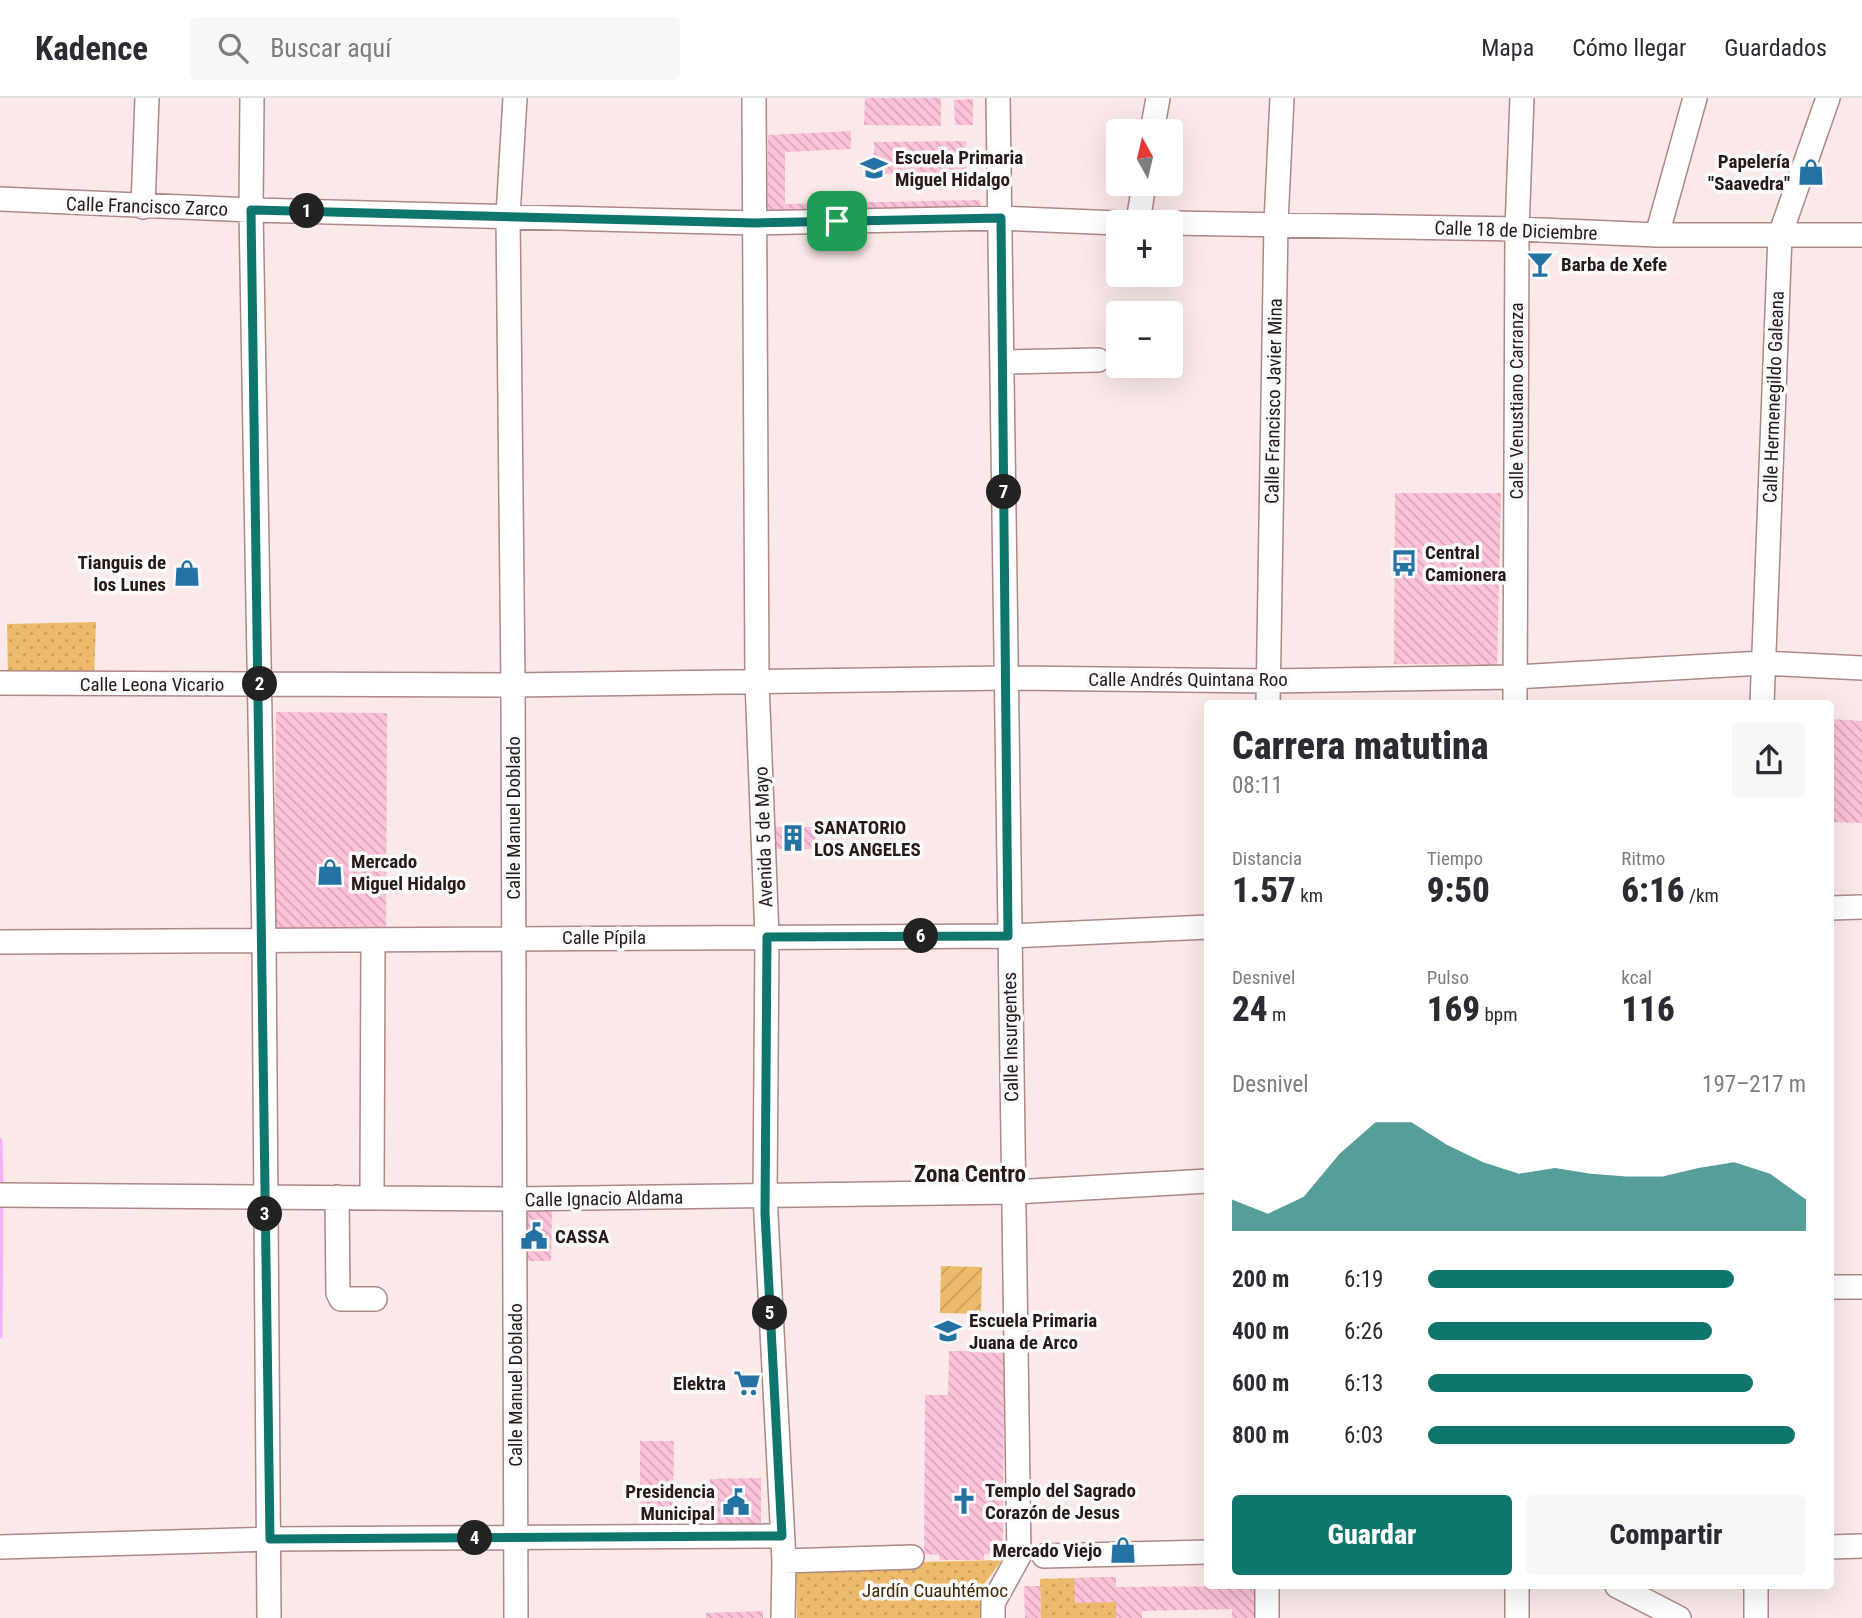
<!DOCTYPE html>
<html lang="es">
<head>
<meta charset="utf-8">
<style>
  :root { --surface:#fff; --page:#f7f7f7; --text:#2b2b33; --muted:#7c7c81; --line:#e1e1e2; --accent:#0f766e }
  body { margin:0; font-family:"Roboto Condensed",sans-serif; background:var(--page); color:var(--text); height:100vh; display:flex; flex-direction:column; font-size:26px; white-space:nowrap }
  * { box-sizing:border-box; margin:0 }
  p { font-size:23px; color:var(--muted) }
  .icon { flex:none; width:38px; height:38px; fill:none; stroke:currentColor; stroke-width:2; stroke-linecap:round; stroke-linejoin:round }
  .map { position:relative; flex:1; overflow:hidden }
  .side { position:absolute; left:1204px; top:602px; width:630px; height:889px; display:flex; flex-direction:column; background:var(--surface); border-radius:7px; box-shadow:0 7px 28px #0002 }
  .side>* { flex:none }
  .needle { width:46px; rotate:352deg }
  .fabs { position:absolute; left:1106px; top:21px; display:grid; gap:14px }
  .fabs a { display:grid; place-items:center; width:77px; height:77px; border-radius:7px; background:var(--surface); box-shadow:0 7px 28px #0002; font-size:35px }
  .pin { position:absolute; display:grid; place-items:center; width:60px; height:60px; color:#fff; margin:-30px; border-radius:14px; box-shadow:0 4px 10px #0006 }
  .km { position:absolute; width:35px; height:35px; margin:-18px; border-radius:50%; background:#222; color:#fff; font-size:19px; line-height:35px; text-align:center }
  .round { display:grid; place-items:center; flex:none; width:74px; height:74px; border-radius:7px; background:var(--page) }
  .head { display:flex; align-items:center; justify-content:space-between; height:119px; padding:0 28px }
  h1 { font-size:38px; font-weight:800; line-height:52px }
  .stats { display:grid; grid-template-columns:repeat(3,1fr); gap:10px; height:119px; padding:7px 28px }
  .stats div { display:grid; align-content:center }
  .stats b { font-size:35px; font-weight:800 }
  .stats small { font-size:19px; font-weight:400 }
  .stats p { font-size:19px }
  .chart { height:196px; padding:14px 28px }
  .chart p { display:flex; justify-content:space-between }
  .chart svg { width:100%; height:126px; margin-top:7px; fill:var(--accent); opacity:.7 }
  .cta { display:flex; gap:14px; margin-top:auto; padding:14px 28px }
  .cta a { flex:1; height:80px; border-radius:7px; background:var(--accent); color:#fff; font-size:28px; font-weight:800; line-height:80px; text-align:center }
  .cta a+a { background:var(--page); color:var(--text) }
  ul { padding:0 28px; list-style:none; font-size:23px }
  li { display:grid; grid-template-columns:112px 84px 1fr; align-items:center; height:52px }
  li i { height:18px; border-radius:9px; background:var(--accent) }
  header { display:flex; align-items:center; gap:42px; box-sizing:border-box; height:98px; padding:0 35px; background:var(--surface); border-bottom:2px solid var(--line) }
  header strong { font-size:33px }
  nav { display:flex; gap:38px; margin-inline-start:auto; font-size:24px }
  .search { width:490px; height:63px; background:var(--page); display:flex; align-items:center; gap:18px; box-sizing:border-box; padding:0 24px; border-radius:7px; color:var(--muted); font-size:26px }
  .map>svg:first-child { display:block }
  .grass { fill:url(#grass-dots) }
  .garden { fill:url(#garden-furrows) }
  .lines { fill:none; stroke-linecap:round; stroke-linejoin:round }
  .stream { stroke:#f5b1f7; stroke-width:5 }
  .building { fill:url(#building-back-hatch) }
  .minor-casing { stroke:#ad8886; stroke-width:26 }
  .minor { stroke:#fff; stroke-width:23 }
  .route-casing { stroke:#fff; stroke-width:14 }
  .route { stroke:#0f766e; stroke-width:9 }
  .labels { text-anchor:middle; stroke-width:7; stroke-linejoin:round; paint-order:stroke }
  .poi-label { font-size:19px; font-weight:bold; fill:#291a1a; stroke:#fafafa; text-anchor:start }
  .street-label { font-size:19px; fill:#291a1a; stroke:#fafafa }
  .park-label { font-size:19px; fill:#3f2903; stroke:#fafafa }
  .quarter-label { font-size:23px; font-weight:bold; fill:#291a1a; stroke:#fafafa }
</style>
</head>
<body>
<header>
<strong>Kadence</strong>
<div class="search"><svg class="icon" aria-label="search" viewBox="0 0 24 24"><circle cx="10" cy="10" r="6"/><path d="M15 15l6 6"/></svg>Buscar aquí</div>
<nav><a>Mapa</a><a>Cómo llegar</a><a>Guardados</a></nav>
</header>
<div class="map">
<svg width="1862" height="1520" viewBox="0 0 1862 1520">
  <defs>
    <pattern id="grass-dots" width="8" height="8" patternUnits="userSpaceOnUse" patternTransform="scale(1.75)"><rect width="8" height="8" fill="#edba6b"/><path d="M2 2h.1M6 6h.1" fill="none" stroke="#cb9f5c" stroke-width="1.8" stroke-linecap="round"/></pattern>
    <pattern id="garden-furrows" width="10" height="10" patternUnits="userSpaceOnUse" patternTransform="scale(1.75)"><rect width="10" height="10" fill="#edba6b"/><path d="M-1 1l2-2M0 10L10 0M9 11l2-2" fill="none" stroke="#cb9f5c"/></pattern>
    <pattern id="building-back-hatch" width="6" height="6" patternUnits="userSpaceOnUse" patternTransform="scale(1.75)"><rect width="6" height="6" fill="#fcc2d9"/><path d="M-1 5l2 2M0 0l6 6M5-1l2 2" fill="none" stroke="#d8a6ba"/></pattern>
  </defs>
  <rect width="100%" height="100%" fill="#fae9e8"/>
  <path class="grass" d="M96,524L94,580L8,581L7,526Z
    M1002,1462L982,1489L983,1520H797L796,1467Z
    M1116,1479V1520H1041L1040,1481Z"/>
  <path class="garden" d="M941,1168L982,1169L981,1216L940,1215Z"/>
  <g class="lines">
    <path class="stream" d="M0,1042L1,1091
      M0,1238L1,1104"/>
  </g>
  <path class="building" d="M865,0H941V28L864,27Z
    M973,1V27H955L954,2Z
    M851,33V51L785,54V106L980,102L981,115L767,116L768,37Z
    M966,43V75L874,76V44Z
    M1395,395H1501L1497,567L1394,566Z
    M276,614L387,615L386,838H274Z
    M1830,621L1862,623V725L1830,724Z
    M770,729H816L815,751H769Z
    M518,1112H552L551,1163H517Z
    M949,1253H1004L1003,1456H984V1462H939V1457L924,1456L925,1297H948Z
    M640,1343H674L673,1426H640Z
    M761,1380V1428L711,1429L710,1381Z
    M1116,1479V1489L1255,1488V1520H1232V1511L1142,1513V1520H1116V1504L1075,1505L1074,1480Z
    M1024,1488H1040L1041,1520H1025Z
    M763,1513V1520H706V1515Z"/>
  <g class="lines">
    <defs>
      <path id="minor" d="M252,0L251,112L264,844L269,1520
        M515,0L508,118L513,587L516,1520
        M754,0L757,583L767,839L765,1098L784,1463L783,1520
        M998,0L1019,1458
        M1152,33L1158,0
        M0,101L251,112L755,125L1001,120L1118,125
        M143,109L147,0
        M1138,124L1144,86
        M1171,125L1517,131L1657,137H1862
        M1657,137L1695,0
        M1003,264L1098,262
        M0,585L513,587L1006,580L1269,583L1515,579L1762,565L1862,570
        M1268,606L1276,125L1282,0
        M1515,606L1517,131L1522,0
        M1762,606L1780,137L1828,0
        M1830,810L1862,809
        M0,844L1008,838L1208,829
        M0,1097L514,1101L1014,1094L1208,1083
        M372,1098L373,842
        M337,1099L338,1195L341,1201H375
        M1830,1189H1862
        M0,1449L270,1441L781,1438
        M1830,1449L1862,1448
        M1044,1458L1208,1454
        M784,1463L912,1459
        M1267,1488V1520
        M1517,1488V1520
        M1617,1488L1679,1520
        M1756,1488V1520
        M993,1520V1505L1019,1458"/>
    </defs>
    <use href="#minor" class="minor-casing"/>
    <use href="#minor" class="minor"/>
  </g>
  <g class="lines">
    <defs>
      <path id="route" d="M251,112L755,125L1001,120L1008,838L767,839L765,1115L782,1438L270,1441Z"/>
    </defs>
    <use href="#route" class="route-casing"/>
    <use href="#route" class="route"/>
  </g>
  <defs>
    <symbol id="school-bare" viewBox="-9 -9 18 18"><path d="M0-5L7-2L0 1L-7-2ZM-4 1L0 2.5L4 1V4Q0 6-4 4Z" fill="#2471a4" stroke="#fafafa" stroke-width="2.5" paint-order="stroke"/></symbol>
    <symbol id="shop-bare" viewBox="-9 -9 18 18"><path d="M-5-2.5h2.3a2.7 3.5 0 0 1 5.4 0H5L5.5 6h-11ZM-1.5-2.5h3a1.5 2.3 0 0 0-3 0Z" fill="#2471a4" stroke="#fafafa" stroke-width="2.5" paint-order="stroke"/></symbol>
    <symbol id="bar-bare" viewBox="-9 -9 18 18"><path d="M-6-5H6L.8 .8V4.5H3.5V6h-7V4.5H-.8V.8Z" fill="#2471a4" stroke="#fafafa" stroke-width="2.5" paint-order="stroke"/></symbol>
    <symbol id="bus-bare" viewBox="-9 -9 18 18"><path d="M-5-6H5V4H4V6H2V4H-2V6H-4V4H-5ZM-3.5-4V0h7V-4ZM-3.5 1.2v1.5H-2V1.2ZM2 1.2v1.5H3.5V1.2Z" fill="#2471a4" stroke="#fafafa" stroke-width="2.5" paint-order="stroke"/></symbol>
    <symbol id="building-bare" viewBox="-9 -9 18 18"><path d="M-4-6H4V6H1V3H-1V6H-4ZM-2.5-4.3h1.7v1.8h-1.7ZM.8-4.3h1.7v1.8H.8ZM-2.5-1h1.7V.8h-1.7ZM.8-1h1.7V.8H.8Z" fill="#2471a4" stroke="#fafafa" stroke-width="2.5" paint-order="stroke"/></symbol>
    <symbol id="civic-bare" viewBox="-9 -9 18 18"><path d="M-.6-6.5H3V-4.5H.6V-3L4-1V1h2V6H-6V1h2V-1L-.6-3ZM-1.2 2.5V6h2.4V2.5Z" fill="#2471a4" stroke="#fafafa" stroke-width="2.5" paint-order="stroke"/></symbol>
    <symbol id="supermarket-bare" viewBox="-9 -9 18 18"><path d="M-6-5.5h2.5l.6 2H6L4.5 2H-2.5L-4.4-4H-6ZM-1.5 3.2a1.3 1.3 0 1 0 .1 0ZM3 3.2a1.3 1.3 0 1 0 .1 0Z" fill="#2471a4" stroke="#fafafa" stroke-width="2.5" paint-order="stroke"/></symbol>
    <symbol id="church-bare" viewBox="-9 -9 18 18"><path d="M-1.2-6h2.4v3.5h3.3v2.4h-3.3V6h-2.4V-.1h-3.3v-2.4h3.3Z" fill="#2471a4" stroke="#fafafa" stroke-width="2.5" paint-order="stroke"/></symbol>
  </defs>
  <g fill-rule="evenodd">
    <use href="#school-bare" x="855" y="51" width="38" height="38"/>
    <use href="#shop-bare" x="1792" y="55" width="38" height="38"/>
    <use href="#bar-bare" x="1521" y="147" width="38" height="38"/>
    <use href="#bus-bare" x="1385" y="446" width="38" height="38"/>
    <use href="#shop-bare" x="168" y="456" width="38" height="38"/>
    <use href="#building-bare" x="774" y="721" width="38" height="38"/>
    <use href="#shop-bare" x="311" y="755" width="38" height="38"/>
    <use href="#civic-bare" x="515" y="1119" width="38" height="38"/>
    <use href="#school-bare" x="929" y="1214" width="38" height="38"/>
    <use href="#supermarket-bare" x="728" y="1266" width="38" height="38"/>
    <use href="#church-bare" x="945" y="1384" width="38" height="38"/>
    <use href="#civic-bare" x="717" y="1385" width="38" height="38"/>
    <use href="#shop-bare" x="1104" y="1433" width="38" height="38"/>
  </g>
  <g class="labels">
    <g class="poi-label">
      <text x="895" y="66">Escuela Primaria<tspan x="895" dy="22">Miguel Hidalgo</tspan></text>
      <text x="1790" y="70" text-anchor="end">Papelería<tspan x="1790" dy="22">"Saavedra"</tspan></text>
      <text x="1561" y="173">Barba de Xefe</text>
      <text x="1425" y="461">Central<tspan x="1425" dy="22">Camionera</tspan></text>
      <text x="166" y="471" text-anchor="end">Tianguis de<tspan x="166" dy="22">los Lunes</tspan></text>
      <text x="814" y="736">SANATORIO<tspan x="814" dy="22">LOS ANGELES</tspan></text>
      <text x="351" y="770">Mercado<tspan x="351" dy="22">Miguel Hidalgo</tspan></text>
      <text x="555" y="1145">CASSA</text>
      <text x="969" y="1229">Escuela Primaria<tspan x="969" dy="22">Juana de Arco</tspan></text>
      <text x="726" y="1292" text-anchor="end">Elektra</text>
      <text x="985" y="1399">Templo del Sagrado<tspan x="985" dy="22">Corazón de Jesus</tspan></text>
      <text x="715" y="1400" text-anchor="end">Presidencia<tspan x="715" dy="22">Municipal</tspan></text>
      <text x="1102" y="1459" text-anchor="end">Mercado Viejo</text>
    </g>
    <g class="street-label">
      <text transform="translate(147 108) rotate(2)" y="7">Calle Francisco Zarco</text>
      <text transform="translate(1516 132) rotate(2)" y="7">Calle 18 de Diciembre</text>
      <text transform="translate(1773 299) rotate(-88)" y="7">Calle Hermenegildo Galeana</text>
      <text transform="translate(1273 303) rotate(-89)" y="7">Calle Francisco Javier Mina</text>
      <text transform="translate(1516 303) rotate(-90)" y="7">Calle Venustiano Carranza</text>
      <text x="1188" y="588">Calle Andrés Quintana Roo</text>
      <text x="152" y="593">Calle Leona Vicario</text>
      <text transform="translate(513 720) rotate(-90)" y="7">Calle Manuel Doblado</text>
      <text transform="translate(763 739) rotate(-92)" y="7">Avenida 5 de Mayo</text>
      <text x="604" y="846">Calle Pípila</text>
      <text transform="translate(1010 939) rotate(-91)" y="7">Calle Insurgentes</text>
      <text transform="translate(604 1100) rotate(-1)" y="7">Calle Ignacio Aldama</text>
      <text transform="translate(515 1287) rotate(-90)" y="7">Calle Manuel Doblado</text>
    </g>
    <g class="park-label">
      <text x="935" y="1499">Jardín Cuauhtémoc</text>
    </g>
    <g class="quarter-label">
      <text x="970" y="1084">Zona Centro</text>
    </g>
  </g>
</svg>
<div class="fabs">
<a><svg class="needle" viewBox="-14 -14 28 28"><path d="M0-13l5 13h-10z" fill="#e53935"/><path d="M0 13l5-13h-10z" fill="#7c7c81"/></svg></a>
<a>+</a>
<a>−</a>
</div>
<div class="pin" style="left:837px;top:123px;background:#1e9e55"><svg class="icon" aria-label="arrive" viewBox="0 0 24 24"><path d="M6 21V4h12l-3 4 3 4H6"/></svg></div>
<b class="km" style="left:307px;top:113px">1</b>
<b class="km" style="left:260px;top:586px">2</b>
<b class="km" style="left:265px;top:1116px">3</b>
<b class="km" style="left:475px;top:1440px">4</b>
<b class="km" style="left:770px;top:1215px">5</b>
<b class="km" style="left:921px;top:838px">6</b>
<b class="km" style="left:1004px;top:394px">7</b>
<section class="side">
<div class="head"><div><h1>Carrera matutina</h1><p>08:11</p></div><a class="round"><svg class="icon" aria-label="share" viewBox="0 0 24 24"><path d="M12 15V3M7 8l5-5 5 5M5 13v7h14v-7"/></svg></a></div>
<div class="stats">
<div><p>Distancia</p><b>1.57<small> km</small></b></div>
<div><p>Tiempo</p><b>9:50</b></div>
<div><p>Ritmo</p><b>6:16<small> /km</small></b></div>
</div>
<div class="stats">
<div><p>Desnivel</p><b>24<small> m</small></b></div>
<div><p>Pulso</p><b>169<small> bpm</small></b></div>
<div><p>kcal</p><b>116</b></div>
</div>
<div class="chart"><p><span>Desnivel</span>197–217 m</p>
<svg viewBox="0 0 160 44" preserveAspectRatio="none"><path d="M0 44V33L10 38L20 32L30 17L40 6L50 6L60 14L70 20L80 24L90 22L100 24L110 25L120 25L130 22L140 20L150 24L160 33V44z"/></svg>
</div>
<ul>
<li><b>200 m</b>6:19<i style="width:81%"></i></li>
<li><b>400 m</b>6:26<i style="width:75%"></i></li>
<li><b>600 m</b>6:13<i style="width:86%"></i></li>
<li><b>800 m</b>6:03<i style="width:97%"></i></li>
</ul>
<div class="cta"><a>Guardar</a><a>Compartir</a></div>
</section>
</div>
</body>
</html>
